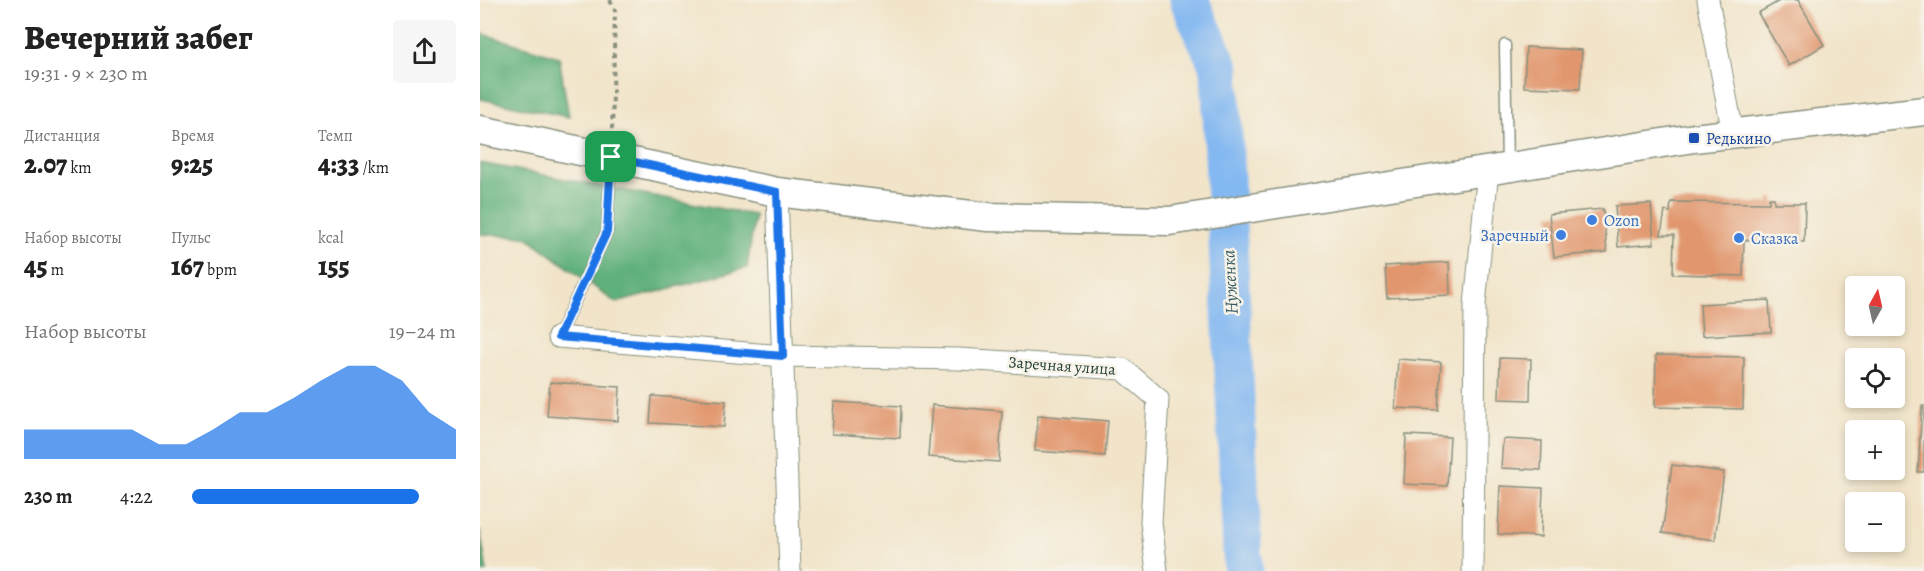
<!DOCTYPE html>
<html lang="ru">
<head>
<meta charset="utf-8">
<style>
  :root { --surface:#fff; --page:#f6f6f6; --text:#222; --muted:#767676; --accent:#1a73e8 }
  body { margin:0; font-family:Alegreya,serif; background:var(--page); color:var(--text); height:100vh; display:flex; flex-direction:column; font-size:22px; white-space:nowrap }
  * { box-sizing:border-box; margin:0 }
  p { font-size:20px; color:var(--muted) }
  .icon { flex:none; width:33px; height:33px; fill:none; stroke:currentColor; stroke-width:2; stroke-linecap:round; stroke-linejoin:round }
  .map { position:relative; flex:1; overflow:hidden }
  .sheet { display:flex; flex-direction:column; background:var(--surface); width:480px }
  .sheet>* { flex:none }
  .needle { width:39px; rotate:8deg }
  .controls { position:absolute; left:1365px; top:276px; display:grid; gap:12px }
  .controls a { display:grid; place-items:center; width:60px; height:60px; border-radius:6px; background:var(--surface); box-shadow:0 3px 9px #0003; font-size:30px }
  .pin { position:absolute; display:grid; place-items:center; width:51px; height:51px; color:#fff; margin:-26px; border-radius:12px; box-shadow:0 3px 9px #0006 }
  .round { display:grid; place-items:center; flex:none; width:63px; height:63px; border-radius:6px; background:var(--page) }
  .summary { display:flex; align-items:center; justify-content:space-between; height:102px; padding:0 24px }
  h1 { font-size:33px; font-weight:800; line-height:45px }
  .stats { display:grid; grid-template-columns:repeat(3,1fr); gap:9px; height:102px; padding:6px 24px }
  .stats div { display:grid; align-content:center }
  .stats b { font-size:26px; font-weight:800 }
  .stats small { font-size:16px; font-weight:400 }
  .stats p { font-size:16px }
  .chart { height:168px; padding:12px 24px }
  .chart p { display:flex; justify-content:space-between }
  .chart svg { width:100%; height:108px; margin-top:6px; fill:var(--accent); opacity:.7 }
  ul { padding:0 24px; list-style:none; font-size:20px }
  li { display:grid; grid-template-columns:96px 72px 1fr; align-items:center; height:45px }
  li i { height:15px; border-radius:8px; background:var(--accent) }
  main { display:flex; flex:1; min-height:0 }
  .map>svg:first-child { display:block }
  .forest { fill:#60b07c; stroke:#407658; stroke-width:1.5 }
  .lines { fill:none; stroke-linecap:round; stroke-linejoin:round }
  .river { stroke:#83b8f1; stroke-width:39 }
  .building { fill:#e1966d }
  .service-casing { stroke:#88907e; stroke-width:13 }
  .minor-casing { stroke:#88907e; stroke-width:23 }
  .secondary-casing { stroke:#88907e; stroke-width:31 }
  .path { stroke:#88907e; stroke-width:4; stroke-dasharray:4.5 4.5; stroke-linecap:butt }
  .service { stroke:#fff; stroke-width:10 }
  .minor { stroke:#fff; stroke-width:21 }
  .secondary { stroke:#fff; stroke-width:28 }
  .route-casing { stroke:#fff; stroke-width:12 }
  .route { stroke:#1a73e8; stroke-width:8 }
  .transit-dot { fill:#1a4fb4; stroke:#f7f3e8; stroke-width:2 }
  .shop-dot { fill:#3f7fe0; stroke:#f7f3e8; stroke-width:2 }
  .labels { text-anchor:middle; stroke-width:5; stroke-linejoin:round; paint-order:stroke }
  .transit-label { font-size:16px; fill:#164399; stroke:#f7f3e8; text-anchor:start }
  .shop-label { font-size:16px; fill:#366cbe; stroke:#f7f3e8; text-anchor:start }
  .street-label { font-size:16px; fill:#1f3d34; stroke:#f7f3e8 }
  .water-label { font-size:18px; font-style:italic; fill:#385c63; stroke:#f7f3e8 }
</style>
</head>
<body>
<main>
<section class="sheet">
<div class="summary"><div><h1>Вечерний забег</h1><p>19:31 · 9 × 230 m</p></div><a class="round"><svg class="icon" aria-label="share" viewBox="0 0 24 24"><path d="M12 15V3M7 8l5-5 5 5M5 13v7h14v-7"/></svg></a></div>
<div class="stats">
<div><p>Дистанция</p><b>2.07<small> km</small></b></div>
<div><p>Время</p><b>9:25</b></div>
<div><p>Темп</p><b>4:33<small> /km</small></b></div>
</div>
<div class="stats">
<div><p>Набор высоты</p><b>45<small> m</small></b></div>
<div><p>Пульс</p><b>167<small> bpm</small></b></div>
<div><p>kcal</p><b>155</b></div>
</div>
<div class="chart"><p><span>Набор высоты</span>19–24 m</p>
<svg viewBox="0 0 160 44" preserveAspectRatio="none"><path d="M0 44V32L10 32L20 32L30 32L40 32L50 38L60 38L70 32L80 25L90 25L100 19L110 12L120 6L130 6L140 12L150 25L160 32V44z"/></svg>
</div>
<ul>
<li><b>230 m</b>4:22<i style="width:86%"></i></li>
</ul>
</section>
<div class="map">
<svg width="1444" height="571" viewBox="0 0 1444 571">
  <rect width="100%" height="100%" fill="#f7f3e8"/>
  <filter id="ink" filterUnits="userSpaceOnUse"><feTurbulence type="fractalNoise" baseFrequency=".0167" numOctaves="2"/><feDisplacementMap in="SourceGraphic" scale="12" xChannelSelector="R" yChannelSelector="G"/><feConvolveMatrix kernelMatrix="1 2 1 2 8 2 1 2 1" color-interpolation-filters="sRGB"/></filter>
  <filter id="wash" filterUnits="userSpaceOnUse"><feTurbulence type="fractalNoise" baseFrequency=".008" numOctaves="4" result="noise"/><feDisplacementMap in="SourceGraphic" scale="24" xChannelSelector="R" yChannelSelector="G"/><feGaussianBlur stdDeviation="1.35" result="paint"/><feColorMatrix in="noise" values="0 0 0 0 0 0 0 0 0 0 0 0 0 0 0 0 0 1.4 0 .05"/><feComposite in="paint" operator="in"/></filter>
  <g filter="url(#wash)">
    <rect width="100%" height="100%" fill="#f1e4c9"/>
    <path class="forest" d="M0,33L79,57L89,117L0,99Z
      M0,163L275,215L267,268L136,303L47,237L0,234Z
      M0,530L7,571H0Z"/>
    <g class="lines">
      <path class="river" d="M709,0L740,69L763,571"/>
    </g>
    <g id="blocks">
      <path class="building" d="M1301,0H1318L1344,45L1309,66L1278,13Z
        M1046,47L1102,50L1100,89L1044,87Z
        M1289,198H1294V203H1325L1324,242L1264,240L1263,276L1193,274L1194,235H1181L1185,211L1190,212L1191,202L1289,203Z
        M1171,204L1174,244L1138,247L1135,206Z
        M1123,209L1127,252L1074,257L1069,214Z
        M969,262L970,295L907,298L905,266Z
        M1289,300L1291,332L1222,336L1220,304Z
        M1176,355L1264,357L1263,409L1175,407Z
        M1020,358L1051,359L1050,400L1019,399Z
        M918,359L961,362L958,410L915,408Z
        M70,382L140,387L138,421L67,416Z
        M172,396L246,401L244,427L170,423Z
        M354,402L421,406L420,438L352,434Z
        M452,405L522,411L519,462L448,457Z
        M1442,406H1444V472H1438Z
        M558,415L628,421L625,456L555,451Z
        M926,435L970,437L967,486L924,484Z
        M1023,439L1062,441L1061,470L1021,468Z
        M1192,465L1244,472L1235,540L1182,533Z
        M1020,486L1063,488L1061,537L1018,534Z"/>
    </g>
  </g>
  <g filter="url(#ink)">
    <use href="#blocks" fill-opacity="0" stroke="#88907e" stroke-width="1.5"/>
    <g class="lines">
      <defs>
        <path id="service" d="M1025,45L1027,167
          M78,337L127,232L131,157"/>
        <path id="minor" d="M1228,0L1253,134
          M297,192L310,571
          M78,337L303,356L479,359L643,369L678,399L671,522L677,571
          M993,571L995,305L1008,170"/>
        <path id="secondary" d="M0,130L297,192L508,217L689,221L1214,138L1444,111"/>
      </defs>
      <use href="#service" class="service-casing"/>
      <use href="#minor" class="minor-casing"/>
      <use href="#secondary" class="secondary-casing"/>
      <path class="path" d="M130,0L135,10L132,133"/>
      <use href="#service" class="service"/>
      <use href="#minor" class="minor"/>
      <use href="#secondary" class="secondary"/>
    </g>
  </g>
  <g class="lines" filter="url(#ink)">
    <defs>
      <path id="route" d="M131,157L297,192L303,356L78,337L127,232Z"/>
    </defs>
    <use href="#route" class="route-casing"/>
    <use href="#route" class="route"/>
  </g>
  <rect class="transit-dot" x="1208" y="132" width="12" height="12" rx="3"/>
  <g class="shop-dot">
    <circle cx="1112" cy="220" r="6"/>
    <circle cx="1081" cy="235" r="6"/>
    <circle cx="1259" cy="238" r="6"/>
  </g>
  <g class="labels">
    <g class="transit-label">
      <text x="1226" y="144">Редькино</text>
    </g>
    <g class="shop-label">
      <text x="1124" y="226">Ozon</text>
      <text x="1069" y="241" text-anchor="end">Заречный</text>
      <text x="1271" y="244">Сказка</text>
    </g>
    <g class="street-label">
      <text transform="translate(582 365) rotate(4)" y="6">Заречная улица</text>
    </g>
    <g class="water-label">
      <text transform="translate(750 282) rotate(-93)" y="6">Нуженка</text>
    </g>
  </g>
</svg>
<div class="controls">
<a><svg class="needle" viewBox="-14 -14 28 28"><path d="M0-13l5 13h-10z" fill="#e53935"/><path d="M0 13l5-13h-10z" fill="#767676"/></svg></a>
<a><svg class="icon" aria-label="locate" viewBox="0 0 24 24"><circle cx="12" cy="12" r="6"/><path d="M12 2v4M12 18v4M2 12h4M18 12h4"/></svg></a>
<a>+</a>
<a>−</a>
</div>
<div class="pin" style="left:131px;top:157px;background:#1e9e55"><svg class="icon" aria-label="arrive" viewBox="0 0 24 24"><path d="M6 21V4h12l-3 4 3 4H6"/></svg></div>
</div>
</main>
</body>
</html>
